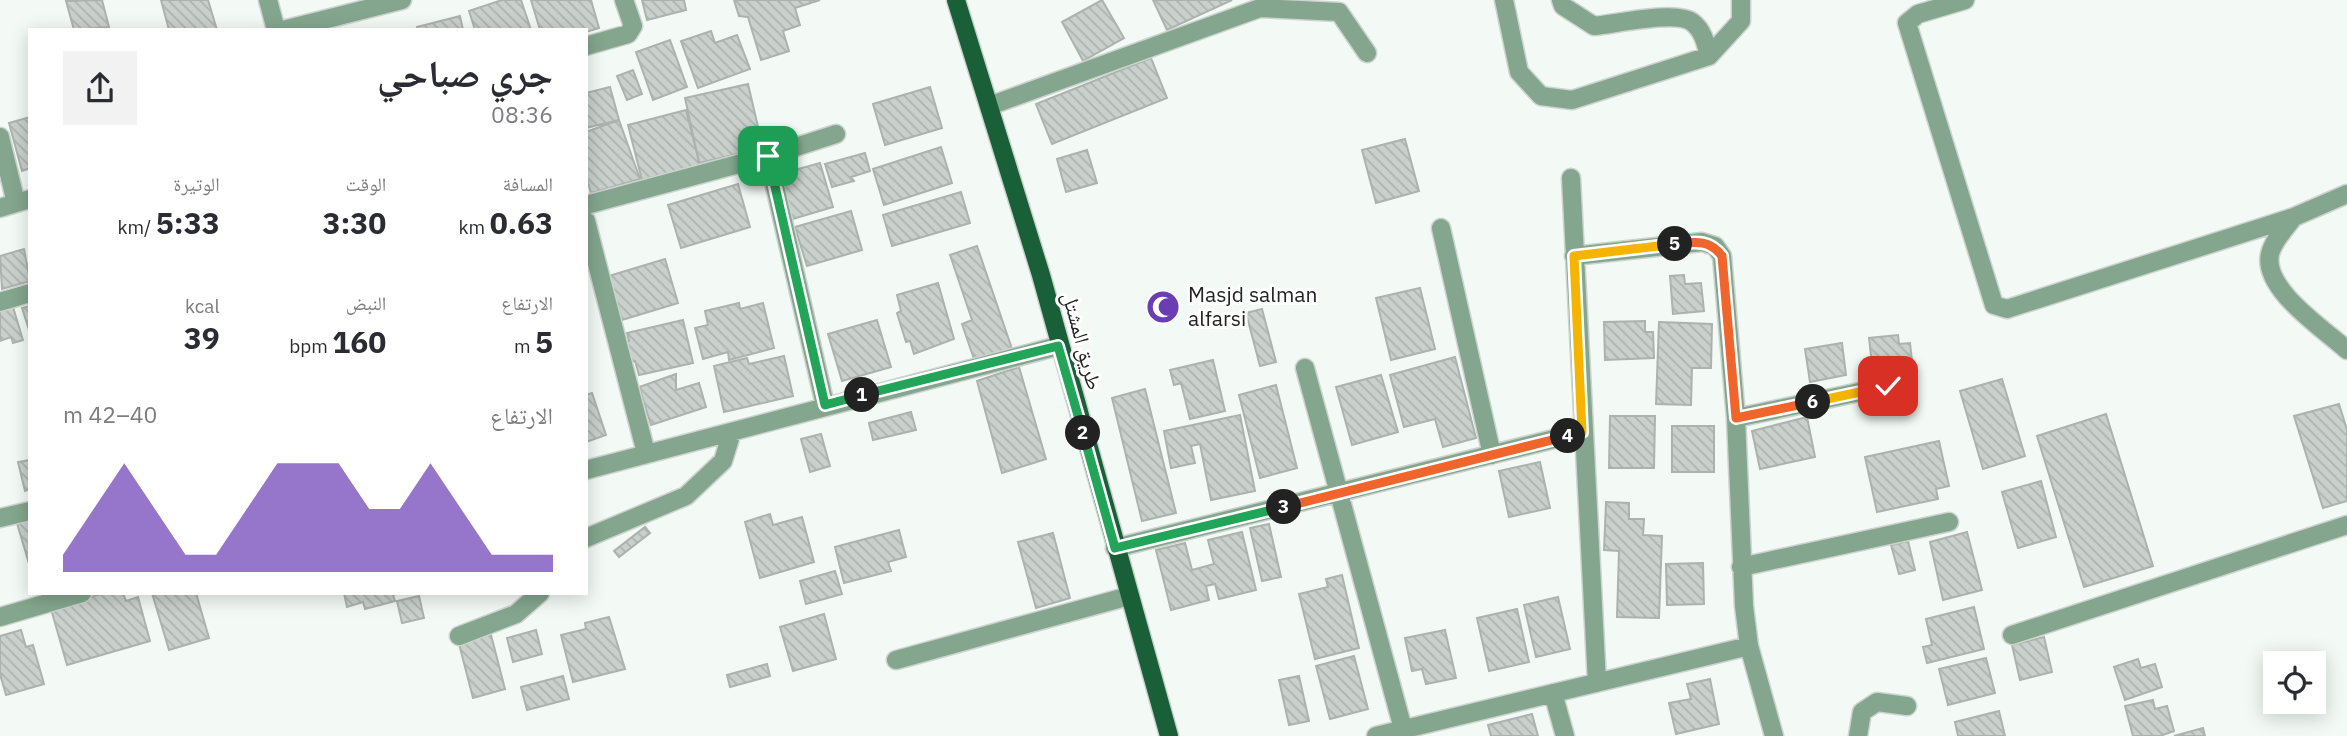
<!DOCTYPE html>
<html lang="ar">
<head>
<meta charset="utf-8">
<style>
  :root { --surface:#fff; --page:#f2f2f3; --text:#2b2b33; --muted:#7c7c81; --accent:#6b3db5 }
  body { margin:0; font-family:"IBM Plex Sans","Noto Naskh Arabic",sans-serif; background:var(--page); color:var(--text); direction:rtl; height:100vh; display:flex; flex-direction:column; font-size:26px; white-space:nowrap }
  * { box-sizing:border-box; margin:0 }
  p { font-size:23px; color:var(--muted) }
  .icon { flex:none; width:38px; height:38px; fill:none; stroke:currentColor; stroke-width:2; stroke-linecap:round; stroke-linejoin:round }
  .map { position:relative; flex:1; overflow:hidden; direction:ltr }
  .details { position:absolute; left:28px; top:28px; width:560px; height:567px; display:flex; flex-direction:column; background:var(--surface); border-radius:0px; box-shadow:0 4px 18px #0003; direction:rtl }
  .details>* { flex:none }
  .tools { position:absolute; left:2263px; top:651px; display:grid; gap:14px }
  .tools a { display:grid; place-items:center; width:63px; height:63px; border-radius:0px; background:var(--surface); box-shadow:0 4px 18px #0003; font-size:35px }
  .pin { position:absolute; display:grid; place-items:center; width:60px; height:60px; color:#fff; margin:-30px; border-radius:14px; box-shadow:0 4px 10px #0006 }
  .km { position:absolute; width:35px; height:35px; margin:-18px; border-radius:50%; background:#222; color:#fff; font-size:19px; line-height:35px; text-align:center }
  .round { display:grid; place-items:center; flex:none; width:74px; height:74px; border-radius:0px; background:var(--page) }
  .head { display:flex; align-items:center; justify-content:space-between; height:119px; padding:0 35px }
  h1 { font-size:38px; font-weight:800; line-height:52px }
  .figures { display:grid; grid-template-columns:repeat(3,1fr); gap:10px; height:119px; padding:7px 35px }
  .figures div { display:grid; align-content:center }
  .figures b { font-size:30px; font-weight:800 }
  .figures small { font-size:19px; font-weight:400 }
  .figures p { font-size:19px }
  .chart { height:196px; padding:14px 35px }
  .chart p { display:flex; justify-content:space-between }
  .chart svg { width:100%; height:126px; margin-top:7px; fill:var(--accent); opacity:.7 }
  .map>svg:first-child { display:block }
  .building { fill:url(#building-back-hatch); stroke:#acb2ad; stroke-width:2 }
  .lines { fill:none; stroke-linecap:round; stroke-linejoin:round }
  .minor-casing { stroke:#cdd3cf; stroke-width:21 }
  .major-casing { stroke:#cdd3cf; stroke-width:21 }
  .minor { stroke:#84a68e; stroke-width:18 }
  .major { stroke:#196038; stroke-width:18 }
  .split-1-casing { stroke:#fff; stroke-width:14 }
  .split-2-casing { stroke:#fff; stroke-width:14 }
  .split-3-casing { stroke:#fff; stroke-width:14 }
  .split-4-casing { stroke:#fff; stroke-width:14 }
  .split-5-casing { stroke:#fff; stroke-width:14 }
  .split-6-casing { stroke:#fff; stroke-width:14 }
  .split-7-casing { stroke:#fff; stroke-width:14 }
  .split-1 { stroke:#22a559; stroke-width:9 }
  .split-2 { stroke:#22a559; stroke-width:9 }
  .split-3 { stroke:#22a559; stroke-width:9 }
  .split-4 { stroke:#f0652b; stroke-width:9 }
  .split-5 { stroke:#f5b400; stroke-width:9 }
  .split-6 { stroke:#f0652b; stroke-width:9 }
  .split-7 { stroke:#f5b400; stroke-width:9 }
  .labels { text-anchor:middle; stroke-width:6; stroke-linejoin:round; paint-order:stroke }
  .poi-label { font-size:21px; fill:#222423; stroke:#fff; text-anchor:start }
  .street-label { font-size:21px; fill:#222423; stroke:#fff }
</style>
</head>
<body>
<div class="map">
<svg width="2347" height="736" viewBox="0 0 2347 736">
  <defs>
    <pattern id="building-back-hatch" width="6" height="6" patternUnits="userSpaceOnUse" patternTransform="scale(1.75)"><rect width="6" height="6" fill="#cad1cc"/><path d="M-1 5l2 2M0 0l6 6M5-1l2 2" fill="none" stroke="#adb3af"/></pattern>
  </defs>
  <rect width="100%" height="100%" fill="#f3faf5"/>
  <path class="building" d="M102,0L109,27L74,30L66,1Z
    M161,0H208L217,30H169Z
    M502,0H521L531,30H475L469,11Z
    M531,0H591L599,28L586,32V30H540Z
    M642,0H684L686,10L647,20Z
    M734,0H820L795,8L800,25L783,31L789,51L761,60L748,17L739,16Z
    M1102,0L1124,38L1083,61L1062,22Z
    M1153,0H1232L1167,30Z
    M460,16L463,30H418L417,27Z
    M711,31L715,43L737,35L750,69L698,88L681,41Z
    M670,40L687,87L653,100L636,52Z
    M1151,58L1167,98L1052,144L1036,104Z
    M633,70L642,94L627,100L617,76Z
    M748,84L763,148L699,163L685,98Z
    M610,87L619,120L586,128V93Z
    M930,87L942,128L885,145L873,104Z
    M686,110L700,165L642,180L628,125Z
    M30,117V168L22,171L9,123Z
    M619,120L640,179L591,193L586,176V132Z
    M1405,139L1419,191L1376,203L1362,150Z
    M941,147L952,183L884,205L873,169Z
    M1087,150L1097,183L1066,192L1057,159Z
    M865,153L870,171L851,177L854,181L832,187L825,164Z
    M820,163L833,207L786,221L773,176Z
    M738,184L750,227L681,248L668,205Z
    M961,192L970,223L892,246L883,215Z
    M851,211L862,250L807,266L795,227Z
    M977,246L1012,349L975,362L962,324L972,320L950,255Z
    M24,249L30,281L2,289L0,256Z
    M665,259L678,303L622,320L609,276Z
    M1684,275L1685,284L1701,283L1704,311L1673,314L1670,276Z
    M938,283L954,339L914,354L910,341L906,342L897,313L901,311L897,295Z
    M1420,288L1435,349L1391,360L1376,298Z
    M739,303L740,309L763,303L774,348L729,360L728,352L703,359L695,328L708,325L705,311Z
    M30,306V333L22,308Z
    M13,307L23,340L13,343L11,337L0,341V311Z
    M1262,309L1276,362L1260,366L1246,313Z
    M683,320L693,363L639,375L635,361L628,362L623,342L629,341L627,333Z
    M877,320L891,367L842,381L828,334Z
    M1645,321V332H1653L1654,358L1605,360L1604,322Z
    M1659,322L1712,324L1711,368H1692L1691,405L1656,404Z
    M1898,335L1899,344L1910,343L1913,369L1873,373L1869,338Z
    M1842,343L1846,375L1810,382L1805,349Z
    M784,356L793,396L724,412L714,366L747,358L749,364Z
    M1455,357L1476,438L1443,447L1435,419L1404,427L1390,375Z
    M1213,360L1225,411L1190,419L1181,383L1174,385L1170,370Z
    M1019,367L1046,459L1002,473L977,381Z
    M676,374V390L699,383L706,407L651,425L639,387Z
    M1381,375L1398,432L1352,445L1336,387Z
    M2002,379L2025,456L1983,469L1960,391Z
    M1276,385L1297,468L1260,478L1239,395Z
    M1145,389L1176,513L1142,521L1112,398Z
    M592,393L606,435L586,442V395Z
    M2339,404L2347,430V501L2323,508L2294,416Z
    M911,412L916,430L873,440L869,423Z
    M2106,414L2153,566L2084,587L2037,436Z
    M1240,415L1255,491L1211,500L1200,444L1191,446L1195,463L1171,468L1164,431Z
    M1610,416H1655L1654,468H1609Z
    M1807,417L1815,457L1760,469L1752,431Z
    M1672,426H1714V472H1672Z
    M821,434L830,466L810,472L801,439Z
    M1939,441L1949,486L1936,489L1938,499L1877,512L1865,457Z
    M30,460V489L25,491L18,462Z
    M1540,462L1550,508L1509,517L1499,471Z
    M2041,481L2056,537L2018,548L2002,492Z
    M1606,502L1629,503V519H1644L1643,535L1662,536L1659,618L1617,617L1619,551L1604,550Z
    M770,514L773,525L802,517L814,562L760,578L745,522Z
    M30,516V567L16,520Z
    M1269,524L1281,577L1262,581L1250,528Z
    M645,527L650,533L619,557L614,551Z
    M899,530L906,557L888,562L891,571L844,583L835,547Z
    M1242,532L1256,590L1219,599L1215,584L1206,586L1209,600L1171,610L1156,550L1185,543L1192,570L1214,564L1208,540Z
    M1967,532L1982,590L1943,600L1930,542Z
    M1053,533L1070,598L1036,608L1018,542Z
    M1908,541L1915,570L1899,574L1891,545Z
    M1703,563L1704,604L1667,605L1666,564Z
    M835,571L842,594L806,604L800,581Z
    M1342,575L1359,648L1315,659L1299,594L1328,587L1326,579Z
    M104,593H123L126,601L138,597L150,641L67,665L51,609Z
    M152,593H196L209,638L169,650Z
    M344,593H395L396,594L393,595L395,601L365,609L363,602L347,607Z
    M419,596L424,618L402,623L397,601Z
    M1558,597L1570,649L1536,657L1524,605Z
    M1974,607L1984,649L1927,663L1923,647L1932,645L1926,619Z
    M1517,609L1529,662L1489,671L1477,618Z
    M824,614L836,659L793,671L780,627Z
    M609,617L625,669L573,682L561,635L586,629L585,623Z
    M21,630L26,647L33,645L44,684L6,695L0,674V636Z
    M536,630L542,654L513,662L507,638Z
    M1445,630L1456,678L1426,684L1422,669L1412,671L1405,638Z
    M490,631L505,689L473,698L458,640Z
    M2044,637L2052,672L2020,680L2012,645Z
    M1354,656L1368,709L1330,719L1316,666Z
    M1986,658L1995,693L1948,705L1939,669Z
    M2138,659L2141,668L2155,664L2162,687L2125,700L2114,667Z
    M767,664L770,676L730,687L727,675Z
    M563,676L569,699L527,710L521,687Z
    M1299,676L1309,721L1289,725L1279,680Z
    M1710,679L1719,724L1676,734L1669,703L1691,699L1687,684Z
    M2153,700L2155,709L2167,706L2174,731L2160,736H2133L2125,706Z
    M1999,711L2005,736H1958L1955,722Z
    M1532,714L1538,736H1491L1488,725Z
    M2203,728L2205,736H2174Z"/>
  <g class="lines">
    <defs>
      <path id="minor" d="M268,0L276,30
        M1504,0L1519,72L1541,96L1572,100L1709,56L1741,21V0
        M1561,0L1563,6L1594,26C1616,24 1676,10 1692,22C1703,30 1706,44 1709,56
        M1965,0L1918,14L1907,23L1994,305L2007,309L2294,217L2347,194
        M283,30L402,0
        M586,46L628,34L633,26L624,0
        M989,106L1260,8L1339,12L1367,53
        M0,137L16,203
        M1571,178L1597,683
        M586,205L768,156
        M0,208L30,199
        M2294,217C2286,227 2273,241 2270,254C2262,289 2324,329 2347,350
        M586,221L646,453
        M1441,228L1492,455
        M1574,256L1702,242L1715,246L1722,256L1736,418L1744,606L1749,646L1774,736
        M0,302L30,293
        M1305,368L1405,736
        M825,405L768,156L836,134
        M1736,418L1888,386
        M586,470L1058,346
        M0,518L30,511
        M586,538L686,496L723,461L732,432
        M1115,548L1582,432
        M1741,567L1949,522
        M0,617L82,593
        M2012,635L2347,525
        M459,636L516,614L540,593
        M896,660L1129,596
        M1553,693L1565,736
        M1376,736L1749,646
        M1858,736L1862,712L1877,702L1907,706"/>
      <path id="major" d="M956,0L1041,275L1169,736"/>
    </defs>
    <use href="#minor" class="minor-casing"/>
    <use href="#major" class="major-casing"/>
    <use href="#minor" class="minor"/>
    <use href="#major" class="major"/>
  </g>
  <g class="lines">
    <defs>
      <path id="split-1" d="M768,156L825,405L862,395"/>
      <path id="split-2" d="M862,395L1058,346L1083,433"/>
      <path id="split-3" d="M1083,433L1115,548L1284,507"/>
      <path id="split-4" d="M1284,507L1568,436"/>
      <path id="split-5" d="M1568,436L1582,432L1574,256L1675,244"/>
      <path id="split-6" d="M1675,244C1695,242 1709,239 1722,256L1736,418L1813,402"/>
      <path id="split-7" d="M1813,402L1888,386"/>
    </defs>
    <use href="#split-1" class="split-1-casing"/>
    <use href="#split-2" class="split-2-casing"/>
    <use href="#split-3" class="split-3-casing"/>
    <use href="#split-4" class="split-4-casing"/>
    <use href="#split-5" class="split-5-casing"/>
    <use href="#split-6" class="split-6-casing"/>
    <use href="#split-7" class="split-7-casing"/>
    <use href="#split-1" class="split-1"/>
    <use href="#split-2" class="split-2"/>
    <use href="#split-3" class="split-3"/>
    <use href="#split-4" class="split-4"/>
    <use href="#split-5" class="split-5"/>
    <use href="#split-6" class="split-6"/>
    <use href="#split-7" class="split-7"/>
  </g>
  <defs>
    <symbol id="mosque-disc" viewBox="-11 -11 22 22"><circle r="9.5" fill="#6b3db5" stroke="#fff"/><path d="M3.5-4.9A6 6 0 1 0 3.5 4.9A5 5 0 1 1 3.5-4.9Z" fill="#fff"/></symbol>
  </defs>
  <g fill-rule="evenodd">
    <use href="#mosque-disc" x="1144" y="288" width="38" height="38"/>
  </g>
  <g class="labels">
    <g class="poi-label">
      <text x="1188" y="302">Masjd salman<tspan x="1188" dy="24">alfarsi</tspan></text>
    </g>
    <g class="street-label">
      <text transform="translate(1082 341) rotate(75)" y="7">طريق المشتل</text>
    </g>
  </g>
</svg>
<div class="tools">
<a><svg class="icon" aria-label="locate" viewBox="0 0 24 24"><circle cx="12" cy="12" r="6"/><path d="M12 2v4M12 18v4M2 12h4M18 12h4"/></svg></a>
</div>
<div class="pin" style="left:768px;top:156px;background:#1e9e55"><svg class="icon" aria-label="arrive" viewBox="0 0 24 24"><path d="M6 21V4h12l-3 4 3 4H6"/></svg></div>
<div class="pin" style="left:1888px;top:386px;background:#d93025"><svg class="icon" aria-label="check" viewBox="0 0 24 24"><path d="M5 12l5 5 9-10"/></svg></div>
<b class="km" style="left:862px;top:395px">1</b>
<b class="km" style="left:1083px;top:433px">2</b>
<b class="km" style="left:1284px;top:507px">3</b>
<b class="km" style="left:1568px;top:436px">4</b>
<b class="km" style="left:1675px;top:244px">5</b>
<b class="km" style="left:1813px;top:402px">6</b>
<section class="details">
<div class="head"><div><h1>جري صباحي</h1><p>08:36</p></div><a class="round"><svg class="icon" aria-label="share" viewBox="0 0 24 24"><path d="M12 15V3M7 8l5-5 5 5M5 13v7h14v-7"/></svg></a></div>
<div class="figures">
<div><p>المسافة</p><b>0.63<small> km</small></b></div>
<div><p>الوقت</p><b>3:30</b></div>
<div><p>الوتيرة</p><b>5:33<small> /km</small></b></div>
</div>
<div class="figures">
<div><p>الارتفاع</p><b>5<small> m</small></b></div>
<div><p>النبض</p><b>160<small> bpm</small></b></div>
<div><p>kcal</p><b>39</b></div>
</div>
<div class="chart"><p><span>الارتفاع</span>40–42 m</p>
<svg viewBox="0 0 160 44" preserveAspectRatio="none"><path d="M0 44V38L10 22L20 6L30 22L40 38L50 38L60 22L70 6L80 6L90 6L100 22L110 22L120 6L130 22L140 38L150 38L160 38V44z"/></svg>
</div>
</section>
</div>
</body>
</html>
